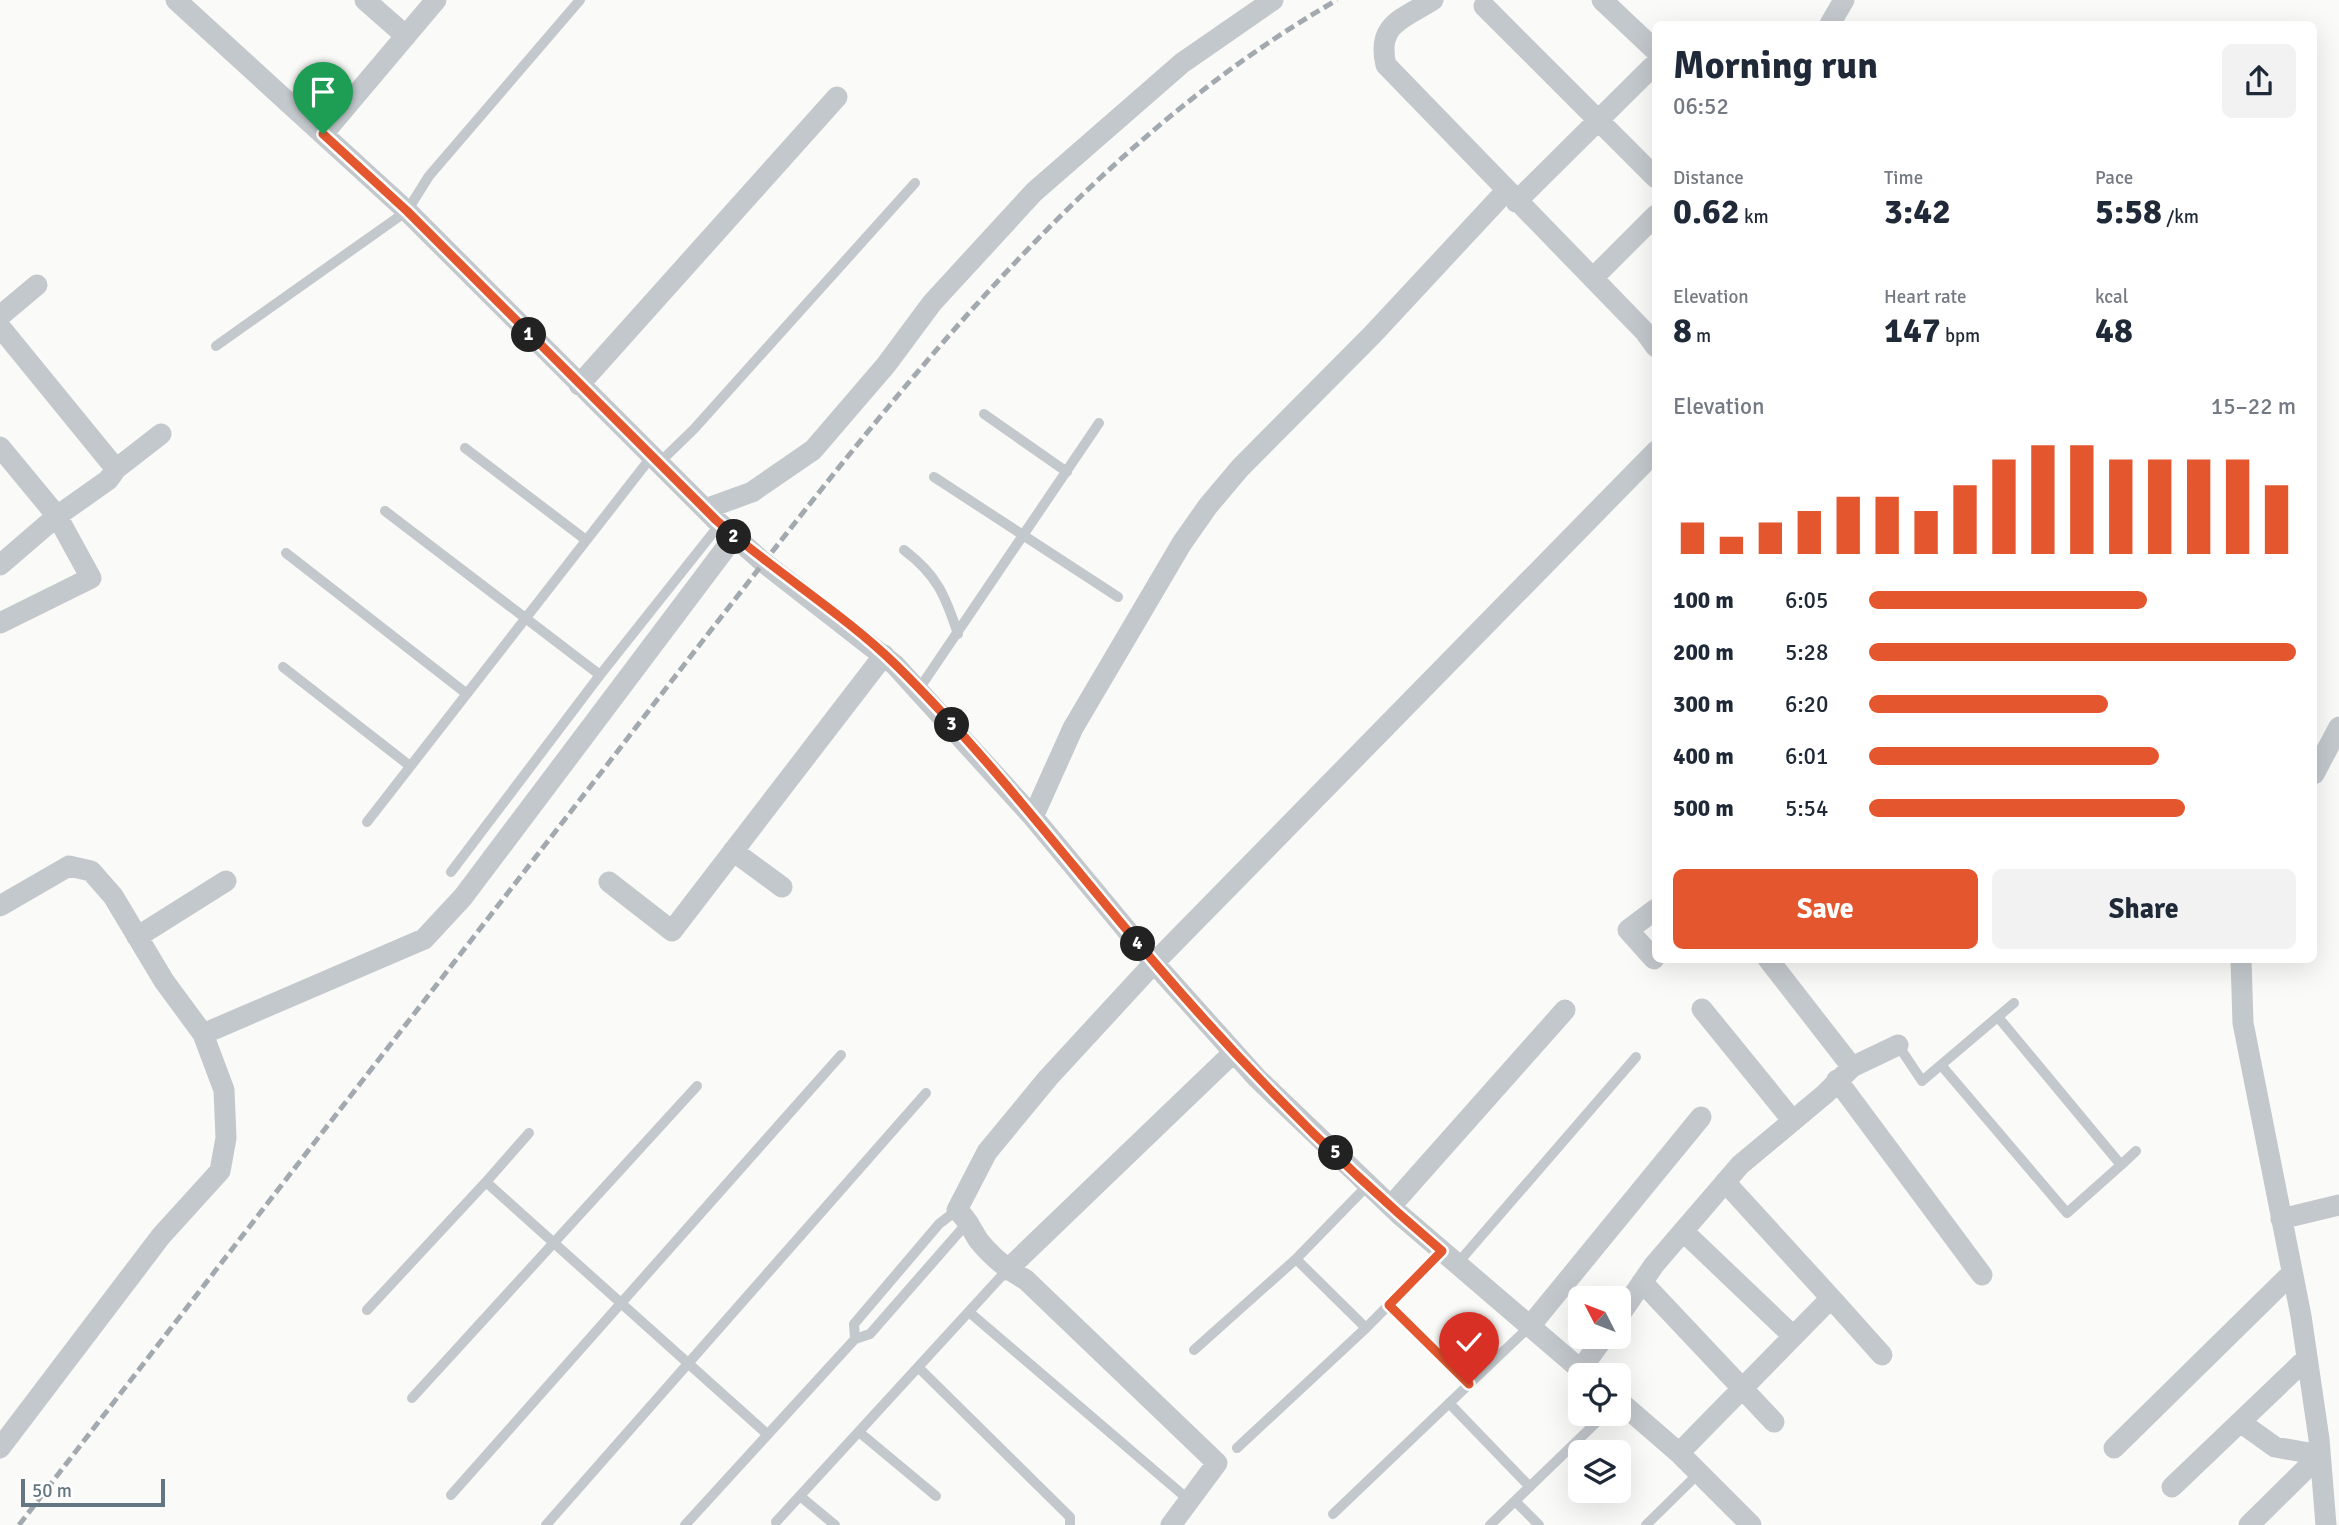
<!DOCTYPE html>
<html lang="en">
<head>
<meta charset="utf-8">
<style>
  :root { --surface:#fff; --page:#f2f2f3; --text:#1f2937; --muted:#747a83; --accent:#e4572e }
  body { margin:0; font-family:Signika,sans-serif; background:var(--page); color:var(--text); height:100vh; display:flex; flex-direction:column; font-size:26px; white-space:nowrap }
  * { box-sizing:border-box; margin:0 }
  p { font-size:23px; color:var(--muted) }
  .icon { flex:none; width:38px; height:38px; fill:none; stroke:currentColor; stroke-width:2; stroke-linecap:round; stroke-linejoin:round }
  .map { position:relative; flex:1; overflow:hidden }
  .details { position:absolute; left:1652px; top:21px; width:665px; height:942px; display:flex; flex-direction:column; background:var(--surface); border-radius:10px; box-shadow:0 7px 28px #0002 }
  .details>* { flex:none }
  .needle { width:46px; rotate:312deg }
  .fabs { position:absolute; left:1568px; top:1286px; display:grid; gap:14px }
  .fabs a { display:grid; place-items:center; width:63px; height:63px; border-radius:10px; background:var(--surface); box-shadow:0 7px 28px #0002; font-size:35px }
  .scale { position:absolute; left:21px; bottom:18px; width:144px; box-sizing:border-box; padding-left:7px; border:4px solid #657683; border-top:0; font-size:19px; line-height:24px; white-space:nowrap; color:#657683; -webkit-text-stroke:5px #fff; paint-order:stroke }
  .pin { position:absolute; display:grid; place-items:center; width:60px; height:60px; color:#fff; margin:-72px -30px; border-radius:50% 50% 50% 0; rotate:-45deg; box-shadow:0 0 7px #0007 }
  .pin .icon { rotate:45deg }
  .km { position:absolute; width:35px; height:35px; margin:-18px; border-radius:50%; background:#222; color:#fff; font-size:19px; line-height:35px; text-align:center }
  .round { display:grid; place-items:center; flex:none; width:74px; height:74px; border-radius:10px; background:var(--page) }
  .summary { display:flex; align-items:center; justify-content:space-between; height:119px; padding:0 21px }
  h1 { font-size:38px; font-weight:700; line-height:52px }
  .stats { display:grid; grid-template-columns:repeat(3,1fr); gap:10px; height:119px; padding:7px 21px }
  .stats div { display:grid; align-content:center }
  .stats b { font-size:35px; font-weight:700 }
  .stats small { font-size:19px; font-weight:400 }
  .stats p { font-size:19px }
  .chart { height:196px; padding:14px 21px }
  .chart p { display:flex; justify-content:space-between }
  .chart svg { width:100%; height:126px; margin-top:7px; stroke:var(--accent); stroke-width:6 }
  .action { display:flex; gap:14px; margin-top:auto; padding:14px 21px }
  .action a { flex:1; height:80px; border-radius:10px; background:var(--accent); color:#fff; font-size:28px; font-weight:700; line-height:80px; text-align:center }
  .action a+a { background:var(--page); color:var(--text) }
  ul { padding:0 21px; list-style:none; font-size:23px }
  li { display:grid; grid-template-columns:112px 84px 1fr; align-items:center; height:52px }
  li i { height:18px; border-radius:9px; background:var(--accent) }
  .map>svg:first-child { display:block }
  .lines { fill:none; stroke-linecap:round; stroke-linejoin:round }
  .lane { stroke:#c3c8cc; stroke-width:10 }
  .street { stroke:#c3c8cc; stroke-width:21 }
  .rail { stroke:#a2aab0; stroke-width:5; stroke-dasharray:10 5; stroke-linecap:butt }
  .route-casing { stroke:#fff; stroke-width:14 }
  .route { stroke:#e4572e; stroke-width:9 }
</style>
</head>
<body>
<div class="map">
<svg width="2339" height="1525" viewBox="0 0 2339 1525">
  <rect width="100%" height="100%" fill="#fafaf8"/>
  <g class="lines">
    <path class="lane" d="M216,346L407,211L429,176L580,0
      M984,414L1067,472
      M465,448L586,540
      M659,463L694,429L915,183
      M934,477L1118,597
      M385,511L600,675L451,872
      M904,550C937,575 945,595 958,634
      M286,553L467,694
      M283,667L410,766
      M600,675L720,524
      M919,689L1099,423
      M367,822L652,456
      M1898,1045L1922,1081L2014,1003
      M1941,1065L2067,1213L2121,1165L1998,1017
      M2121,1165L2136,1151
      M486,1182L529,1133
      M1296,1259L1368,1185
      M1457,1264L1636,1057
      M1389,1305L1469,1384
      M367,1310L486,1182L767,1434
      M969,1312L1190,1501
      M855,1339L854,1324L939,1224L957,1210
      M1194,1350L1296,1259L1366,1328
      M918,1367L1070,1517V1525
      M412,1398L697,1086
      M1449,1403L1530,1487
      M859,1432L936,1496
      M1237,1448L1366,1328L1442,1251
      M451,1495L841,1055
      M800,1496L835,1525
      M1515,1501L1539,1525
      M1333,1514L1530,1326
      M776,1522L1007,1270
      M546,1525L926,1093
      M685,1525L855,1339L870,1334L968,1222
      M1490,1525L1605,1414
      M1646,1525L1699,1473"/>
    <path class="street" d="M176,0L407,211L716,520L763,562L895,665L1033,817L1154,963L1257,1078L1399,1214L1588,1376
      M365,0L406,36
      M1433,0C1403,19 1376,24 1386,65L1645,332L1656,347
      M1602,0L1656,51
      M1484,6L1656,178
      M1830,24L1844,0
      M323,134L436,0
      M1516,202L1656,63
      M1593,278L1656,215
      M0,316L37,285
      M0,327L116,469L108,480L57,516L0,565
      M579,385L837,97
      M0,447L57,516L91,578L0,623
      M116,469L161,434
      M705,509L752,492L813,450L886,365L932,303L1034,192L1182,63L1273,0
      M2314,774L2339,727
      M1033,817L1073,728L1182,543L1208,506L1240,468L1373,334L1506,191
      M733,851L782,887
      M609,882L672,931L884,655
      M0,906L69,866L91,871L113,896L164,981L203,1034L224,1090L226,1138L220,1171L161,1236L0,1448
      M137,937L226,881
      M1654,959L1628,930L1656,909
      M2241,959L2243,1023L2301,1316L2319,1439L2326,1525
      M1702,1009L1793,1121
      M203,1034L424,939L463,897L734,537
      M1852,1067L1898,1045
      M1837,1080L1982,1275
      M1391,1206L1565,1010
      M2281,1219L2339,1205
      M1683,1231L1793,1336
      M1007,1270L1234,1052
      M1642,1282L1774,1422
      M1831,1298L1882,1355
      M1619,1316L1654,1265L1740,1165L1825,1094L1852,1067L1768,959
      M1530,1326L1701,1117
      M1581,1369L1604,1337
      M1619,1401L1679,1453L1751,1525
      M2240,1422L2275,1447L2320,1455
      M2114,1448L2292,1273
      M1679,1453L1831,1298L1725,1182
      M2172,1487L2307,1358
      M1171,1525L1217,1463L1026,1280C1008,1270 992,1257 979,1241C971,1229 968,1219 957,1210L987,1152L1048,1078L1154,963L1656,451
      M2249,1525L2320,1455"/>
    <path class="rail" d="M19,1525C218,1267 417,1010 617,752C689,658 762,564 836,471C980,292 1135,116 1337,0"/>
  </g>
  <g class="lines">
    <defs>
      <path id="route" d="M323,134L407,211L716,520C773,571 843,613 897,666C990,758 1069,863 1154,962C1242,1065 1338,1163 1442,1251L1389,1305L1469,1384"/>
    </defs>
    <use href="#route" class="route-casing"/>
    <use href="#route" class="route"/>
  </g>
</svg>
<div class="fabs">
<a><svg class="needle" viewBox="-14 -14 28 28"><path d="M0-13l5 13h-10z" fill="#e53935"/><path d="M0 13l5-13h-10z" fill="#747a83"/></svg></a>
<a><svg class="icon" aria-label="locate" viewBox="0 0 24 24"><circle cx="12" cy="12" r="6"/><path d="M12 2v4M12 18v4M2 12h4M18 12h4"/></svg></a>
<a><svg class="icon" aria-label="layers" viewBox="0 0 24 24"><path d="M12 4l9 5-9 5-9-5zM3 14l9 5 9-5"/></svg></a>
</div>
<div class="scale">50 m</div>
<div class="pin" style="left:323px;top:134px;background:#1e9e55"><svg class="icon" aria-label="arrive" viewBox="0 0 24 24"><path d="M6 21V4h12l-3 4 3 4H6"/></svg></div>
<div class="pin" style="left:1469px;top:1384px;background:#d93025"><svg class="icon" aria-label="check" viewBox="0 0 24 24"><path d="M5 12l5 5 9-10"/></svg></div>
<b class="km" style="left:529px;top:335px">1</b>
<b class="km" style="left:734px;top:537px">2</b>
<b class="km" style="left:952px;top:725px">3</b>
<b class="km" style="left:1138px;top:944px">4</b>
<b class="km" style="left:1336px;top:1153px">5</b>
<section class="details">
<div class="summary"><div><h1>Morning run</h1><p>06:52</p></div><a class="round"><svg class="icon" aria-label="share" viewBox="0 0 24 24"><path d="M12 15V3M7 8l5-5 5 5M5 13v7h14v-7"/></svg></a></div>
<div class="stats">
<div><p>Distance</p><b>0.62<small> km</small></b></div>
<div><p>Time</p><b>3:42</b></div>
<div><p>Pace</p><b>5:58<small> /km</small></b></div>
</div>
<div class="stats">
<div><p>Elevation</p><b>8<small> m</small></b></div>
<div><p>Heart rate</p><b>147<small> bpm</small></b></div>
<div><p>kcal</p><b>48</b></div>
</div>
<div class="chart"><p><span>Elevation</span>15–22 m</p>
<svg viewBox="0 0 160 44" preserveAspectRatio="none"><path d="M5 44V33M15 44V38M25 44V33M35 44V29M45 44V24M55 44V24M65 44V29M75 44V20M85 44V11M95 44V6M105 44V6M115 44V11M125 44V11M135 44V11M145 44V11M155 44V20"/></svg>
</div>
<ul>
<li><b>100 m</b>6:05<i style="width:65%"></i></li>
<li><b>200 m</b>5:28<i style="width:100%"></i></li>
<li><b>300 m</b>6:20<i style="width:56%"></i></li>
<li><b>400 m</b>6:01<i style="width:68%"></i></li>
<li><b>500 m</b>5:54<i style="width:74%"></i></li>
</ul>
<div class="action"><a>Save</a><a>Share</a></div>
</section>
</div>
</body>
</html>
